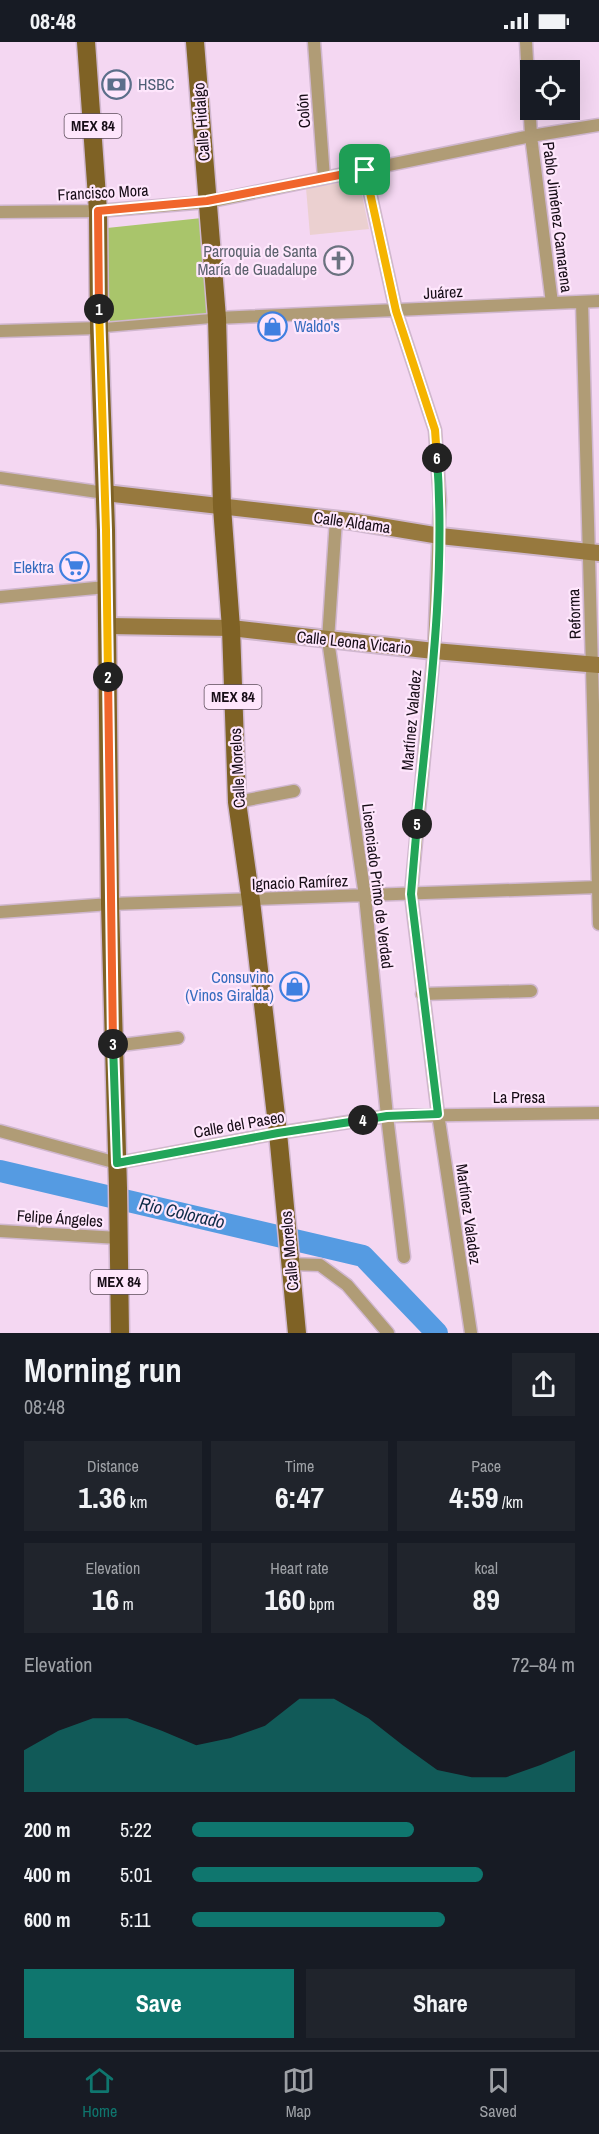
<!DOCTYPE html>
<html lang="en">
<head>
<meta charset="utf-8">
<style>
  :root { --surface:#171b24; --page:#20242c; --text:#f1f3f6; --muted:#9ea1a6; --line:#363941; --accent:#0f766e }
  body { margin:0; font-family:"Archivo Narrow",sans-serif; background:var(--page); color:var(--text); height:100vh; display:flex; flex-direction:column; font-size:22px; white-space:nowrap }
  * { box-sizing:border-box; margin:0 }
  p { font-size:20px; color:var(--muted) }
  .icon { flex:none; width:33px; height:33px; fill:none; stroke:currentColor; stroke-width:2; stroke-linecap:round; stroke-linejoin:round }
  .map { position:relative; height:1291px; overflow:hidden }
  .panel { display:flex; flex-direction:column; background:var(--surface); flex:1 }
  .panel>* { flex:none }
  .fabs { position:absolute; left:520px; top:18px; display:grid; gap:12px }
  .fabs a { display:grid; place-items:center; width:60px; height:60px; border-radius:0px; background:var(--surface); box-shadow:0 6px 24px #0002; font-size:30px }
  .pin { position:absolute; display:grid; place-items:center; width:51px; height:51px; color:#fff; margin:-26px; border-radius:12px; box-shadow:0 3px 9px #0006 }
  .km { position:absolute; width:30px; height:30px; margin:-15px; border-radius:50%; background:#222; color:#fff; font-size:16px; line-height:30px; text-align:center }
  .round { display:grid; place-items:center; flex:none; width:63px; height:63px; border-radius:0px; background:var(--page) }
  .summary { display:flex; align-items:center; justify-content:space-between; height:102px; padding:0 24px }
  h1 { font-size:33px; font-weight:800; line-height:45px }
  .figures { display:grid; grid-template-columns:repeat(3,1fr); gap:9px; height:102px; padding:6px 24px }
  .figures div { display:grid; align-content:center; border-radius:0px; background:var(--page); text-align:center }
  .figures b { font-size:30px; font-weight:800 }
  .figures small { font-size:16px; font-weight:400 }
  .figures p { font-size:16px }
  .chart { height:168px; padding:12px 24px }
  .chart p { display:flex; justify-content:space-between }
  .chart svg { width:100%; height:108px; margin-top:6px; fill:var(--accent); opacity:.7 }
  .button { display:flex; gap:12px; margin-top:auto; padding:12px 24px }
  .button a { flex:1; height:69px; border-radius:0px; background:var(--accent); color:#fff; font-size:24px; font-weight:800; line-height:69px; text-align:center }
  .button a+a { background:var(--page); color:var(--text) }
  ul { padding:0 24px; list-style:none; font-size:20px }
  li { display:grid; grid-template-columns:96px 72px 1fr; align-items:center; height:45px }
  li i { height:15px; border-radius:8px; background:var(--accent) }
  .status { display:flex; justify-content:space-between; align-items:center; height:42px; padding:0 30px; background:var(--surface); direction:ltr }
  .status svg { height:16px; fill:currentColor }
  .dock { display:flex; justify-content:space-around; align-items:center; height:84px; border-top:2px solid var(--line); background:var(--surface); font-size:16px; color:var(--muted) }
  .dock a { display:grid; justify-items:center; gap:3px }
  .dock .current { color:var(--accent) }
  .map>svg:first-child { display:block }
  .commercial { fill:#ebd0d0 }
  .park { fill:#a9c56b }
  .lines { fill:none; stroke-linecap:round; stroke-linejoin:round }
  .river { stroke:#559be2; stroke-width:22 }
  .pedestrian-casing { stroke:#d0b7cf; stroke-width:12 }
  .minor-casing { stroke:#d0b7cf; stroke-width:15 }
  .secondary-casing { stroke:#d0b7cf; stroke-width:20 }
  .primary-casing { stroke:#d0b7cf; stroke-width:21 }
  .pedestrian { stroke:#b09c76; stroke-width:9 }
  .minor { stroke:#b09c76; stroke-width:12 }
  .secondary { stroke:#97793e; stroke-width:16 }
  .primary { stroke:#7f6225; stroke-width:18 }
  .split-1-casing { stroke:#fff; stroke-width:12 }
  .split-2-casing { stroke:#fff; stroke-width:12 }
  .split-3-casing { stroke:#fff; stroke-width:12 }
  .split-4-casing { stroke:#fff; stroke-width:12 }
  .split-5-casing { stroke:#fff; stroke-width:12 }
  .split-6-casing { stroke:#fff; stroke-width:12 }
  .split-7-casing { stroke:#fff; stroke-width:12 }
  .split-1 { stroke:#f0652b; stroke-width:8 }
  .split-2 { stroke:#f5b400; stroke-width:8 }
  .split-3 { stroke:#f0652b; stroke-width:8 }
  .split-4 { stroke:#22a559; stroke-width:8 }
  .split-5 { stroke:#22a559; stroke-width:8 }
  .split-6 { stroke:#22a559; stroke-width:8 }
  .split-7 { stroke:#f5b400; stroke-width:8 }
  .labels { text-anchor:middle; stroke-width:4.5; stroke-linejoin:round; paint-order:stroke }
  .shield { fill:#fee6fc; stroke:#5c4d5b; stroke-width:1.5 }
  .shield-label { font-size:15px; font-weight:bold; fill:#160c16 }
  .service-label { font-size:16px; fill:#4e5e75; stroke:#fee6fc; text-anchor:start }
  .street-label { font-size:16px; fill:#160c16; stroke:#fee6fc }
  .worship-label { font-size:16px; fill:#5b616d; stroke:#fee6fc; text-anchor:end }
  .shop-label { font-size:16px; fill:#366cbe; stroke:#fee6fc; text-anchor:end }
  .water-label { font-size:18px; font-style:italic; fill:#0d2b47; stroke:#fee6fc }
</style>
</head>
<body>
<div class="status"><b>08:48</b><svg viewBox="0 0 49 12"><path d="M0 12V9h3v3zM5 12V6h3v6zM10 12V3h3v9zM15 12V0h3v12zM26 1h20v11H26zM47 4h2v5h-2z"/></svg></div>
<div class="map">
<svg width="599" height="1291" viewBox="0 0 599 1291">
  <rect width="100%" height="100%" fill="#f4d7f2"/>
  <path class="commercial" d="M359,138L369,187L310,193L306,146Z"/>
  <path class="park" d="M202,176L211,277L110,286L107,186Z"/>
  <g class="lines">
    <path class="river" d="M0,1129L363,1214L437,1291"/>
    <defs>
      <path id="pedestrian" d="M99,286L217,276"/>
      <path id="minor" d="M314,0L324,136
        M526,0L531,94L552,261
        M365,128L396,269L435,388L440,459L434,609L411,852L438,1072L471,1291
        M0,170L98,169L207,160L531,94L599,83
        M582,260L599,882
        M217,276L599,259
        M0,289L99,286
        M0,436L105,451
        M336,477L328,598L365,854L387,1074L404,1215
        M0,555L106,545
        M237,760L294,749
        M0,870L110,862L599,845
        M422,952L531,949
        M113,1004L178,996
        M0,1089L117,1121L278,1091L387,1074L599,1071
        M0,1189L119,1196
        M290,1222L320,1223L347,1243L388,1291"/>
      <path id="secondary" d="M105,451L350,479L440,494L599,511
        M108,584L231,586L434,609L599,623"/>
      <path id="primary" d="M86,0L98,169L99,286L106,488L110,862L118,1146L120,1291
        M195,0L217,276L222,465L231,586L237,760L251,859L278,1091L297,1291"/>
    </defs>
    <use href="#pedestrian" class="pedestrian-casing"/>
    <use href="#minor" class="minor-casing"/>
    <use href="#secondary" class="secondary-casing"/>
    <use href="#primary" class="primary-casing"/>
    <use href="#pedestrian" class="pedestrian"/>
    <use href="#minor" class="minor"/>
    <use href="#secondary" class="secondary"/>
    <use href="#primary" class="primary"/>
  </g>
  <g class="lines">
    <defs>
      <path id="split-1" d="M99,267L98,169L207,159L365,128"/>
      <path id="split-2" d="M99,267L106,488L108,635"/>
      <path id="split-3" d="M108,635L113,1002"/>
      <path id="split-4" d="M113,1002L117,1121L278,1091L363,1078"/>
      <path id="split-5" d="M363,1078L387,1074L438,1072L411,852L417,782"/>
      <path id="split-6" d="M417,782C429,661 446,537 437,416"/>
      <path id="split-7" d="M365,128L396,269L435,388L437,416"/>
    </defs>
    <use href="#split-1" class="split-1-casing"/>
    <use href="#split-2" class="split-2-casing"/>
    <use href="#split-3" class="split-3-casing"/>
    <use href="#split-4" class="split-4-casing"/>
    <use href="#split-5" class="split-5-casing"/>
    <use href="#split-6" class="split-6-casing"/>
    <use href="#split-7" class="split-7-casing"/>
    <use href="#split-1" class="split-1"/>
    <use href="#split-2" class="split-2"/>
    <use href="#split-3" class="split-3"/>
    <use href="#split-4" class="split-4"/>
    <use href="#split-5" class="split-5"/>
    <use href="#split-6" class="split-6"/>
    <use href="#split-7" class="split-7"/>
  </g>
  <defs>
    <symbol id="bank-ring" viewBox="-11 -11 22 22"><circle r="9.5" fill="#fee6fc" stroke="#5c6f8a" stroke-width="1.5"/><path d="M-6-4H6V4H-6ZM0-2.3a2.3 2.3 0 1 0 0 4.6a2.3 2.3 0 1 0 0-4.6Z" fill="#5c6f8a"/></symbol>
    <symbol id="church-ring" viewBox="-11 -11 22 22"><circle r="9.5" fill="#fee6fc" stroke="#6b7280" stroke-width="1.5"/><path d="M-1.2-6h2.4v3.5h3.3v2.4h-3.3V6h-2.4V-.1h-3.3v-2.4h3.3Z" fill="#6b7280"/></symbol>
    <symbol id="shop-ring" viewBox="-11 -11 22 22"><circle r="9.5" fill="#fee6fc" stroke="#3f7fe0" stroke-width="1.5"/><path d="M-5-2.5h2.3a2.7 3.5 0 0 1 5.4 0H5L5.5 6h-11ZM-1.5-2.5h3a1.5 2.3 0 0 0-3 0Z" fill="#3f7fe0"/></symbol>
    <symbol id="supermarket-ring" viewBox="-11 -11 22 22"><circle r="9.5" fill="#fee6fc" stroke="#3f7fe0" stroke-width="1.5"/><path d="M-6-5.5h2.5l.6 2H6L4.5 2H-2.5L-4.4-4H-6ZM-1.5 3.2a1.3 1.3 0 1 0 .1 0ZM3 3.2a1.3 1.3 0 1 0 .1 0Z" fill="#3f7fe0"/></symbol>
  </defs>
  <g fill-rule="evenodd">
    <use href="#bank-ring" x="100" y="26" width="33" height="33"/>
    <use href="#church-ring" x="322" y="202" width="33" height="33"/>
    <use href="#shop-ring" x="256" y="268" width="33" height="33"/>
    <use href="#supermarket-ring" x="58" y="508" width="33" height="33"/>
    <use href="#shop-ring" x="278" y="928" width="33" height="33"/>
  </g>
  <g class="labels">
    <g class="shield">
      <rect x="64.5" y="72" width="57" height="24" rx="4.5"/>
      <rect x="204.5" y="643" width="57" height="24" rx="4.5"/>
      <rect x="90.5" y="1228" width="57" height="24" rx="4.5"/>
    </g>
    <g class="shield-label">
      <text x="93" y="89">MEX 84</text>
      <text x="233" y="660">MEX 84</text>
      <text x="119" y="1245">MEX 84</text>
    </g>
    <g class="service-label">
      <text x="138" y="48">HSBC</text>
    </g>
    <g class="street-label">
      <text transform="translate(303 69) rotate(-94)" y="6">Colón</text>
      <text transform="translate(201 80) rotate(-94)" y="6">Calle Hidalgo</text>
      <text transform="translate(103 150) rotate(-3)" y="6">Francisco Mora</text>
      <text transform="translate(558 175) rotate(83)" y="6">Pablo Jiménez Camarena</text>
      <text transform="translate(443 250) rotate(-3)" y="6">Juárez</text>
      <text transform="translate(352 480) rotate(8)" y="6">Calle Aldama</text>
      <text transform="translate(574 572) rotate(-92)" y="6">Reforma</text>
      <text transform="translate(354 600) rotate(6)" y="6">Calle Leona Vicario</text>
      <text transform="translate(411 678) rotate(-85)" y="6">Martínez Valadez</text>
      <text transform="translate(237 726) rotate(-93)" y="6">Calle Morelos</text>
      <text transform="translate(300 840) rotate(-2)" y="6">Ignacio Ramírez</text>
      <text transform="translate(378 844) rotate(83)" y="6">Licenciado Primo de Verdad</text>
      <text x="519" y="1061">La Presa</text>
      <text transform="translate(239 1082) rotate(-10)" y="6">Calle del Paseo</text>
      <text transform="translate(469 1172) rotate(82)" y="6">Martínez Valadez</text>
      <text transform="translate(60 1176) rotate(4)" y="6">Felipe Ángeles</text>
      <text transform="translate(289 1209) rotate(-95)" y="6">Calle Morelos</text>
    </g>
    <g class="worship-label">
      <text x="317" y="215">Parroquia de Santa<tspan x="317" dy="18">María de Guadalupe</tspan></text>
    </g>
    <g class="shop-label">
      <text x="294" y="290" text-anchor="start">Waldo's</text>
      <text x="54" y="531">Elektra</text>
      <text x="274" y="941">Consuvino<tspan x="274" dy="18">(Vinos Giralda)</tspan></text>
    </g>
    <g class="water-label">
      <text transform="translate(182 1171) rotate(13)" y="6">Rio Colorado</text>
    </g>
  </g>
</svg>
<div class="fabs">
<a><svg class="icon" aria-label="locate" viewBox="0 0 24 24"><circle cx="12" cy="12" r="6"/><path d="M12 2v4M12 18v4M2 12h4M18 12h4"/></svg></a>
</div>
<div class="pin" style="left:365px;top:128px;background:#1e9e55"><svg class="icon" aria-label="arrive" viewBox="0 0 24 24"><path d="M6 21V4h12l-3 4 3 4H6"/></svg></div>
<b class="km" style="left:99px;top:267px">1</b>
<b class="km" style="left:108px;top:635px">2</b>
<b class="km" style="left:113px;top:1002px">3</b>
<b class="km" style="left:363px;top:1078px">4</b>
<b class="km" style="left:417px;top:782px">5</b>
<b class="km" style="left:437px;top:416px">6</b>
</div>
<section class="panel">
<div class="summary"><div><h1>Morning run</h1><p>08:48</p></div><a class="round"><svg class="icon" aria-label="share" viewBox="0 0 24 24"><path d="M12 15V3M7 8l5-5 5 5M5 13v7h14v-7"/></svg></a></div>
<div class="figures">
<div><p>Distance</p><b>1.36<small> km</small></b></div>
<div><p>Time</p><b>6:47</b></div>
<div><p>Pace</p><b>4:59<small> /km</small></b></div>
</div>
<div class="figures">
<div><p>Elevation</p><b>16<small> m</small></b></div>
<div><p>Heart rate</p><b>160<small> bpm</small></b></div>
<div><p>kcal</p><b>89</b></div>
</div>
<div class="chart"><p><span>Elevation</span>72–84 m</p>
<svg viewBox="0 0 160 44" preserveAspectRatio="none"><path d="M0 44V27L10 19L20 14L30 14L40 19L50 25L60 22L70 17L80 6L90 6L100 14L110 25L120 35L130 38L140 38L150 33L160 27V44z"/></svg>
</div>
<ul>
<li><b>200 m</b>5:22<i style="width:58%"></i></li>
<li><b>400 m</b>5:01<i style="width:76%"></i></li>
<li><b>600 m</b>5:11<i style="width:66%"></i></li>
</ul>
<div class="button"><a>Save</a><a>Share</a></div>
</section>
<nav class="dock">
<a class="current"><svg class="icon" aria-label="home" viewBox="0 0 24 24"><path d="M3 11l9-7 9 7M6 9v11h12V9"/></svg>Home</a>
<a><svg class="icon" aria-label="map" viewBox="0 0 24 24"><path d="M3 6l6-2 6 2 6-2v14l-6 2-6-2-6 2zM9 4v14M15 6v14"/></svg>Map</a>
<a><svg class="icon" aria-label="saved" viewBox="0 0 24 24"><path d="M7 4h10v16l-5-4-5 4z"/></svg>Saved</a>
</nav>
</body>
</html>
